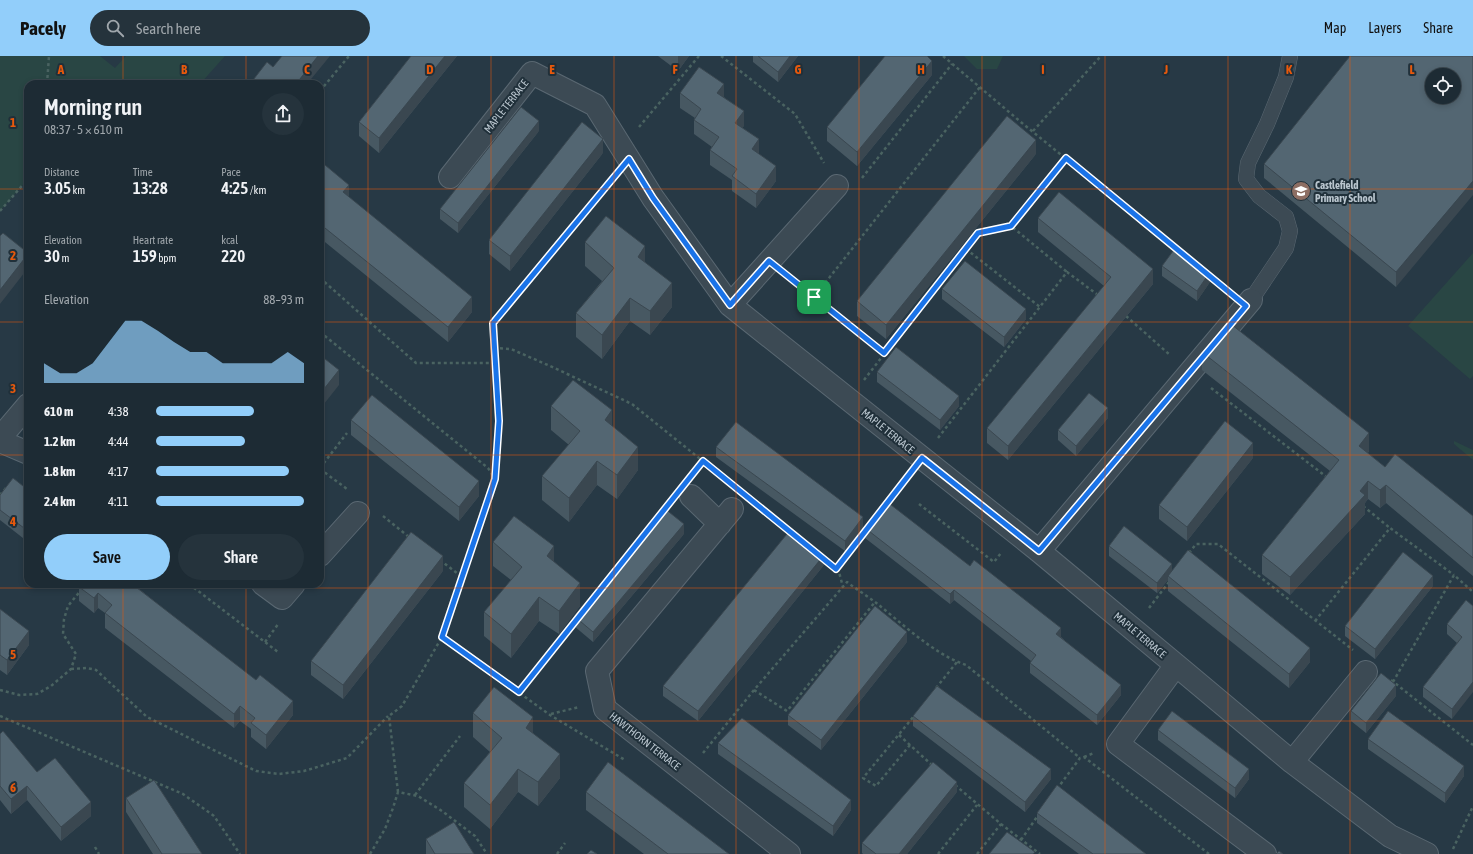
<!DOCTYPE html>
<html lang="en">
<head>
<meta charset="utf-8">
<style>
  :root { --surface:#1d2b34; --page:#25333c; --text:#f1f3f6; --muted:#a0a7ac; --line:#3b474f; --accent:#92cefa }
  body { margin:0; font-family:"Asap Condensed",sans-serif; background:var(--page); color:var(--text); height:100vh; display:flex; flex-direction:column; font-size:15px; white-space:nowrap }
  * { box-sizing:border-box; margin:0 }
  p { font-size:13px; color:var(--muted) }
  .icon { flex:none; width:22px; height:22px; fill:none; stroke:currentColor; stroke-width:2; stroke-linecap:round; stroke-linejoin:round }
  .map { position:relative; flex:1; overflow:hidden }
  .panel { position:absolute; left:24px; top:24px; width:300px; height:508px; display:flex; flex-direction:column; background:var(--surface); border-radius:12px; box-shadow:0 2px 6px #0003,0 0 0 1px var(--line) }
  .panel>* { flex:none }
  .controls { position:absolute; left:1425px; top:12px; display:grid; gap:8px }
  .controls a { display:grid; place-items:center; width:36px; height:36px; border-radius:50%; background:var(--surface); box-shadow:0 2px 6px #0003,0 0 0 1px var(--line); font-size:20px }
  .pin { position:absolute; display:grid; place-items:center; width:34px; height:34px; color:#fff; margin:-17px; border-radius:8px; box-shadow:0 2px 6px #0006 }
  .round { display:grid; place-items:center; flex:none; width:42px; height:42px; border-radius:21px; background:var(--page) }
  .head { display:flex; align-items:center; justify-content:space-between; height:68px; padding:0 20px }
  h1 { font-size:22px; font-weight:600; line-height:30px }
  .metrics { display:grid; grid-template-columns:repeat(3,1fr); gap:6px; height:68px; padding:4px 20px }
  .metrics div { display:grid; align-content:center }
  .metrics b { font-size:17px; font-weight:600 }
  .metrics small { font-size:11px; font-weight:400 }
  .metrics p { font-size:11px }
  .chart { height:112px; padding:8px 20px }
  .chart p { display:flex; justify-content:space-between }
  .chart svg { width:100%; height:72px; margin-top:4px; fill:var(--accent); opacity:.7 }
  .button { display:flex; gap:8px; margin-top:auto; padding:8px 20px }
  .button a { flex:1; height:46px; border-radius:24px; background:var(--accent); color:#111; font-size:16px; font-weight:600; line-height:46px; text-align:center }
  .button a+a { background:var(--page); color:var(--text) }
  ul { padding:0 20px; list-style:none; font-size:13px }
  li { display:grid; grid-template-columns:64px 48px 1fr; align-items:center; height:30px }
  li i { height:10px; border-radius:5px; background:var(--accent) }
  header { display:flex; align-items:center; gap:24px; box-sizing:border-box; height:56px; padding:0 20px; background:var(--accent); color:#111 }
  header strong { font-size:19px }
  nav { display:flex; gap:22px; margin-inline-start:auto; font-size:14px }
  .search { width:280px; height:36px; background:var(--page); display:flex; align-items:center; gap:10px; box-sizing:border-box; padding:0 14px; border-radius:22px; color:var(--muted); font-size:15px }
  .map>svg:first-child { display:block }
  .green { fill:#294644 }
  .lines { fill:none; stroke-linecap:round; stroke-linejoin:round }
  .service-casing { stroke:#5a6872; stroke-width:16 }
  .minor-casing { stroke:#5a6872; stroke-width:24 }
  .path { stroke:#4a6361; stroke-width:2.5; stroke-dasharray:3 3; stroke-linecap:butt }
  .service { stroke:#3c4a54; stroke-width:15 }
  .minor { stroke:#3c4a54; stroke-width:22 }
  .wall { fill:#475862 }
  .shaded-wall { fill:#3a4750 }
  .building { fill:#536672; stroke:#3a4750; fill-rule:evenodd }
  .route-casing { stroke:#fff; stroke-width:8 }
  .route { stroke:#1a73e8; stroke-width:5 }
  .grid { fill:none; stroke:#e8590c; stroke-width:1; stroke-opacity:0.55 }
  .labels { text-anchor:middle; stroke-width:4; stroke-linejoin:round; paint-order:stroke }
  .street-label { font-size:11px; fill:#b9c5ce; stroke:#20303a }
  .poi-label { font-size:11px; font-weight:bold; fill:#b9c5ce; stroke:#20303a; text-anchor:start }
  .grid-label { font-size:13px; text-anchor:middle; font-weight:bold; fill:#e8590c; stroke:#20303a; stroke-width:4; stroke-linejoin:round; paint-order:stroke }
</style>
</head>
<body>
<header>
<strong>Pacely</strong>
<div class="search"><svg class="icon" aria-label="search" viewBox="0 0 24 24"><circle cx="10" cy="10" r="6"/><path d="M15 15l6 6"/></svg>Search here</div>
<nav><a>Map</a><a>Layers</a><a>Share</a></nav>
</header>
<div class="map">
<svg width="1473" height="798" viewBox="0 0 1473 798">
  <rect width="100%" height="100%" fill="#273945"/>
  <path class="green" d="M0,0H100L115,12L126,0H225L200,28H28V123L0,155Z
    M964,0H1003L997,13H977Z
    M1473,197V320L1470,323L1408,270Z
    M1454,385L1473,394V404L1454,388Z"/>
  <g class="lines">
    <defs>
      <path id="service" d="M1251,244L1286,192L1290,175L1286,161L1259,140L1246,123L1248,107L1267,68L1286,21L1290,0"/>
      <path id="minor" d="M450,121L532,17L595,49L653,142L730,249L1039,495L1176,609L1118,688L1265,798
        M730,249L837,130
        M0,382L28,349
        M0,385L28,397
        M691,440L720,468
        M732,453L597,615L605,653L789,798
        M1039,495L1251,244
        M320,499L358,457
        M263,528L282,542L294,528
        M1176,609L1292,706L1390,780L1427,798
        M1292,706L1366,616"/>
    </defs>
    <use href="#service" class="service-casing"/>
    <use href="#minor" class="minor-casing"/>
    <path class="path" d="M721,0L795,58L824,107
      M943,0L1022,67L1178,194
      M47,28L49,0
      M320,35L349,0
      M639,71L699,0
      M1033,75L1101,0
      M1066,102L1011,170L1067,216
      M862,122L952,8
      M0,155L28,123
      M966,193L1040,251
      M1208,218L1226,233
      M320,222L416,307H495
      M789,222L884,297
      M814,241L980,31
      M1126,260L1170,299
      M320,276L488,412L495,423
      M494,292L511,293L550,310L632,348L730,427
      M864,324L978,177L1011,170
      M1211,332L1328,422
      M938,382L1067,216L1098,239
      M320,412L347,377
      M320,413L347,433
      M695,415L703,405
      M0,439L6,432
      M886,448L906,422
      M919,448L994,506L1001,497
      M757,449L792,477
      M1363,450L1390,472
      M383,460L409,481
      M1189,497L1196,488H1218L1353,594
      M822,502L839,516L843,531
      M440,504L462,521
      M836,513L867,472
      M189,528L278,596
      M1149,552L1169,526
      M1315,565L1390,472L1454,519
      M442,581L550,659L625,704
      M265,586L279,567
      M71,613L87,612L96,614L147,661L256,715L279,718L304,715L347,702L388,660
      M1391,624L1473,689
      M1393,626L1454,519L1473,536
      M936,632L957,606
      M0,634L19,639L37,638L51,630L71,613L76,598L63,578L64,563L68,550L86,528
      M754,634L787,655L875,546
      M519,636L576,565
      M551,658L579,651
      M0,660L183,738L214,760L240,798
      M899,679L933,710
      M910,689L876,730L863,722L914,660
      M703,697L754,634L847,526C856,533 866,539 875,546C902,567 933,598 966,609L1080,702
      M1084,701L1094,697
      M955,729L1001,768L1040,798
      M1057,733L1080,702L1084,701L1209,798
      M398,736L389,660L402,650L442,581L495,423L499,365L493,267L612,124
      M415,739L460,680
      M1021,784L1039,758
      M95,791L99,798
      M1453,793L1473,750
      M370,798L385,773L393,752L398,736L418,740L442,755L475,780L487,798
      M557,798L565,787
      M938,798L977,749
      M977,798L1001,768"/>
    <use href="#service" class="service"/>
    <use href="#minor" class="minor"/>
  </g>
  <path class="wall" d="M411,0H457L379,97L359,80V66Z
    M658,0H689L678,15Z
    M753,0H798L778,26L753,6Z
    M1473,0L1396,231L1264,122V108Z
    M932,19L857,110L827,85V71Z
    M680,37L724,41L744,70L742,71L759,97V98L776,125L756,152L732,135V124L710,109V94L712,91L694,78V64L695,62L680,52Z
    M539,75L458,177L440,163V153Z
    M603,97L510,215L489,198V184Z
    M1036,98L886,283L857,260V245Z
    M320,114L472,256L448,286L320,182Z
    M28,127V150L24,147V133Z
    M1038,162L1153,228L1008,404L987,387V372L1104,230L1038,176Z
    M585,186L645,206L672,251L650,279L630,265L602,303L576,281V257L602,225L585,210Z
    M1162,210L1210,226L1197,245L1162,220Z
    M942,233L1026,263L1004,291L942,243Z
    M1202,296L1369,395L1368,397L1385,411L1473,460V520L1386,447L1380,452L1368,443L1365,447V458L1290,539L1262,518V499L1330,415L1202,314Z
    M877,316L959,350L940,374L877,326Z
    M551,350L612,370L638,414L617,443L597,429L569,466L542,444V420L569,389L551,374Z
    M1108,362L1076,400L1058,384V374Z
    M351,364L479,440L459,465L351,379Z
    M716,391L863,472L845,495L716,401Z
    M1253,402L1187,485L1159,463V449Z
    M28,434V486L0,464V439Z
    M865,472L1061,581L1121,639L1097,669L1030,617V607L1031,605L954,544L950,548L865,482Z
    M684,478L593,586L574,570V560Z
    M493,486L554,506L580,550L559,578L539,565L511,602L484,580V556L511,524L493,510Z
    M1109,490L1172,515L1310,606L1289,632L1168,535V524L1157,537L1109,500Z
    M824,509L698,665L663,640V630Z
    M443,515L343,643L311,619V605Z
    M138,528V532L293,659L266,693L251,681V673L240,665L234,672L105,572V557L98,552L94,557L79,545V531Z
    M1433,530L1375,603L1345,580V570Z
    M1473,550L1452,663L1423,641V631L1457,587L1447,578V568Z
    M0,553L29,589L7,619L0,614Z
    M907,586L821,694L788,669V659Z
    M1396,640L1366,677L1351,665V655Z
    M473,657L533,677L560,722L538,750L518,736L490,773L464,751V727L490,696L473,681Z
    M913,660L1051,723L1025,756L913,670Z
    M1158,674L1249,723L1235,742L1158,684Z
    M0,678L37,716L91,760L61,785L27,744L11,758L0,744Z
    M1368,683L1464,720L1445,747L1368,693Z
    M718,687L851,754L833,780L718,698Z
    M586,736L729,798H644L586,754Z
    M957,736L907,798H863L862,797V787Z
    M126,742L202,798H153L126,756Z
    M1037,757L1146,798H1079L1037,767Z
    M426,783L474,798H426Z"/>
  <path class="shaded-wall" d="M318,0H330L307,28H296Z
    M445,0H457L379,97V82Z
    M678,0H689L678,15Z
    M790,0H798L778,26V16Z
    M932,5V19L857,110V96Z
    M724,28V42L717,37Z
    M744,55V70L735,81V67Z
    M539,65V75L458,177V167Z
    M603,83V97L510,215V200Z
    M759,83V97L752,108V93Z
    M1036,84V98L886,283V269Z
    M776,110V125L756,152V138Z
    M1473,125V139L1396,231V216Z
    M349,129V143L343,136Z
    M645,190V214L638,201Z
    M28,198V212L0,248V234Z
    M1153,213V228L1008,404V390Z
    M1210,216V226L1197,245V235Z
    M672,227V251L650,279V255Z
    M472,241V256L448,286V271Z
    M630,242V265L602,303V279Z
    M1026,253V263L1004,291V281Z
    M339,314V329L320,353V338Z
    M959,340V350L940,374V364Z
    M1108,352V362L1076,400V390Z
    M612,354V378L605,364Z
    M1369,377V395L1359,408V390Z
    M1253,387V402L1187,485V471Z
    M638,391V414L617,443V419Z
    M597,405V429L569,466V442Z
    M479,425V440L459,465V451Z
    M1368,425V443L1365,447V458L1290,539V521Z
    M1386,429V447L1380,452V434Z
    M863,461V472L845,495V485Z
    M684,468V478L593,586V576Z
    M554,490V514L547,500Z
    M824,499V509L698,665V655Z
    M443,500V515L343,643V629Z
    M1172,508V518L1168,520V524L1157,537V527Z
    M1433,520V530L1375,603V593Z
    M580,527V550L559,578V555Z
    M132,528H138V534Z
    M954,534V544L950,548V538Z
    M98,537V552L94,557V542Z
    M539,541V565L511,602V578Z
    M1061,572V583L1056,578Z
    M29,575V589L7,619V604Z
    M907,576V586L821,694V684Z
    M1310,592V606L1289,632V618Z
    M1473,626V636L1452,663V653Z
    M1121,629V639L1097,669V659Z
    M1396,629V640L1366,677V667Z
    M293,645V659L266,693V679Z
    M240,650V665L234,672V658Z
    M533,661V685L526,672Z
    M560,698V722L538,750V726Z
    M1464,710V720L1445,747V737Z
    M518,713V736L490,773V749Z
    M1051,713V723L1025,756V746Z
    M1249,713V723L1235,742V732Z
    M957,726V736L907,798H899Z
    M27,730V744L11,758V743Z
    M851,744V754L833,780V770Z
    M91,746V760L61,785V771Z"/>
  <path class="building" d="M282,0H318L296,28H290L286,26L284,28H250L267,6L273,11Z
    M411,0H445L379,82L359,66Z
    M758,0H790L778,16Z
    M885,0H927L932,5L857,96L827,71Z
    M1350,0H1473V125L1396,216L1264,108ZM1432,19H1454V41H1432Z
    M699,11L724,28L717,37L744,55L735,67L759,83L752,93L776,110L756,138L732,120L737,113L710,94L719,81L694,64L701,53L680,37Z
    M521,51L539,65L458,167L440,153Z
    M1007,60L1036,84L886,269L857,245Z
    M582,66L603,83L510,200L489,184Z
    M325,109L349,129L343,136L472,241L448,271L320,168V163L323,159L320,157V114Z
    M28,127V136L24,133Z
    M1059,136L1153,213L1008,390L987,372L1111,221L1038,162Z
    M606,160L645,190L638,201L672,227L650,255L630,242L602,279L576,257L614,212L585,186Z
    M3,177L28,197V198L0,234V180Z
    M1176,191L1210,216L1197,235L1162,210Z
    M965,205L1026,253L1004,281L942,233Z
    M1227,265L1369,377L1359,390L1385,411L1395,398L1473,460V502L1386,429L1380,434L1368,425L1360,435L1365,439L1290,521L1262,499L1339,404L1202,296Z
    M896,291L959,340L940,364L877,316Z
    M320,299L339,314L320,338Z
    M573,324L612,354L605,364L638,391L617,419L597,405L569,442L542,420L580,375L551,350Z
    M1089,337L1108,352L1076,390L1058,374Z
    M372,339L479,425L459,451L351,364Z
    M1225,365L1253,387L1187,471L1159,449Z
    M736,366L863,461L845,485L716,391Z
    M13,422L28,434V475L0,454V439Z
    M886,445L970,510L974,504L1061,572L1056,578L1121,629L1097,659L1030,607L1036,599L954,534L950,538L865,472Z
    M664,452L684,468L593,576L574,560Z
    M514,460L554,490L547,500L580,527L559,555L539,541L511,578L484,556L522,511L493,486Z
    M1124,470L1172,508L1157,527L1109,490Z
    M791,473L824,499L698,655L663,630Z
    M411,476L443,500L343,629L311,605Z
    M1188,494L1310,592L1289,618L1168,520Z
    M1403,496L1433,520L1375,593L1345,570Z
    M81,528H132L256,624L260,619L293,645L266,679L251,667L255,662L240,650L234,658L105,557L112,549L98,537L94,542L79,531Z
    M1466,544L1473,550V626L1452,653L1423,631L1462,581L1447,568Z
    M875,550L907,576L821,684L788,659Z
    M0,553L29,575L7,604L0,599Z
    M1381,617L1396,629L1366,667L1351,655Z
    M937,630L1051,713L1025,746L913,660Z
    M494,631L533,661L526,672L560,698L538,726L518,713L490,749L464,727L502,682L473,657Z
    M1172,655L1249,713L1235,732L1158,674Z
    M1388,655L1464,710L1445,737L1368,683Z
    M742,662L851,744L833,770L718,687Z
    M3,675L37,716L55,702L91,746L61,771L27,730L11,743L0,730V678Z
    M608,706L729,798H668L586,736Z
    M933,706L957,726L899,798H876L862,787Z
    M154,724L202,798H162L126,742Z
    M1057,729L1146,798H1093L1037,757Z
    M454,766L474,798H435L426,783Z
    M1007,776L1035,796L1033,798H989Z
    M591,794L597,798H587Z
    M1279,795L1283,798H1276Z"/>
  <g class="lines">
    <defs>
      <path id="route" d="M1066,102L1246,250L1039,495L922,402L836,513L703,405L519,636L442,581L495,423L499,365L493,267L629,103L653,142L730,249L769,205L884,297L978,177L1011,170Z"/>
    </defs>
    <use href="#route" class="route-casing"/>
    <use href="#route" class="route"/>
  </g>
  <path class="grid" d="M123,0V28M246,0V28M368,0V798M491,0V798M614,0V798M736,0V798M859,0V798M982,0V798M1105,0V798M1228,0V798M1350,0V798M0,133H28M320,133H1473M0,266H28M320,266H1473M0,399H28M320,399H1473M123,528V798M246,528V798M0,532H1473M0,665H1473"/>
  <defs>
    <symbol id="school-disc" viewBox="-11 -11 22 22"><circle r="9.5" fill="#8d6e63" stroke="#20303a"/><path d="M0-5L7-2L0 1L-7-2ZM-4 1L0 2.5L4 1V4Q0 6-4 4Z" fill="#fff"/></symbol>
  </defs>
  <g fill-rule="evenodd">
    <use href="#school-disc" x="1290" y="124" width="22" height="22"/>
  </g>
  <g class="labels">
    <g class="street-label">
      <text transform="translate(506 50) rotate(-52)" y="4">MAPLE TERRACE</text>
      <text transform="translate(888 375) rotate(39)" y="4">MAPLE TERRACE</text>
      <text transform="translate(1140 579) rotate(40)" y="4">MAPLE TERRACE</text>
      <text transform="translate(645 685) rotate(38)" y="4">HAWTHORN TERRACE</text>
    </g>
    <g class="poi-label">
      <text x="1315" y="133">Castlefield<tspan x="1315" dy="13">Primary School</tspan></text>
    </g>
  </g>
  <g class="grid-label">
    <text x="61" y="18">A</text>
    <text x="184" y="18">B</text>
    <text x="307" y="18">C</text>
    <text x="430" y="18">D</text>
    <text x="552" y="18">E</text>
    <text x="675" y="18">F</text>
    <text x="798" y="18">G</text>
    <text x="921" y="18">H</text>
    <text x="1043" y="18">I</text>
    <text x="1166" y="18">J</text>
    <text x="1289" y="18">K</text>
    <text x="1412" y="18">L</text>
    <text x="13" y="71">1</text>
    <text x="13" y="204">2</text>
    <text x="13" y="337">3</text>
    <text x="13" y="470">4</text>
    <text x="13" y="603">5</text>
    <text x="13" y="736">6</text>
  </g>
</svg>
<div class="controls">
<a><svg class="icon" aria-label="locate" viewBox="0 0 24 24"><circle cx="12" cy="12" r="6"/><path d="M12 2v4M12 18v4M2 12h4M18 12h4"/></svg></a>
</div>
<div class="pin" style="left:814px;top:241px;background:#1e9e55"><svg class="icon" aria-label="arrive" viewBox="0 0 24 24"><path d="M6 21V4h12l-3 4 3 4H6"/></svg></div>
<section class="panel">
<div class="head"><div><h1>Morning run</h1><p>08:37 · 5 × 610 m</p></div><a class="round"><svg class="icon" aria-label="share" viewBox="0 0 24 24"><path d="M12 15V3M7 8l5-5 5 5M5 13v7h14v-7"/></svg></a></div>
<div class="metrics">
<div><p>Distance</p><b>3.05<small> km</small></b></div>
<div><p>Time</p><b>13:28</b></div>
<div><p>Pace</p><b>4:25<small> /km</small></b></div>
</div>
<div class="metrics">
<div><p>Elevation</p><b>30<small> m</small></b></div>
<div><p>Heart rate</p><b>159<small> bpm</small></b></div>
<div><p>kcal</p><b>220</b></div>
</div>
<div class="chart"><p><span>Elevation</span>88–93 m</p>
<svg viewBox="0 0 160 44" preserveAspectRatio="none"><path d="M0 44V32L10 38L20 38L30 32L40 19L50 6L60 6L70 12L80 19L90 25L100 25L110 32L120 32L130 32L140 32L150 25L160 32V44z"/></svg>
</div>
<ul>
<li><b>610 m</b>4:38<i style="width:66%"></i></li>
<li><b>1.2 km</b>4:44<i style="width:60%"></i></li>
<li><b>1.8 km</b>4:17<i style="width:90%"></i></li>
<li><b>2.4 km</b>4:11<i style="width:100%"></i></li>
</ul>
<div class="button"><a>Save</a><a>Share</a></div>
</section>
</div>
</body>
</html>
